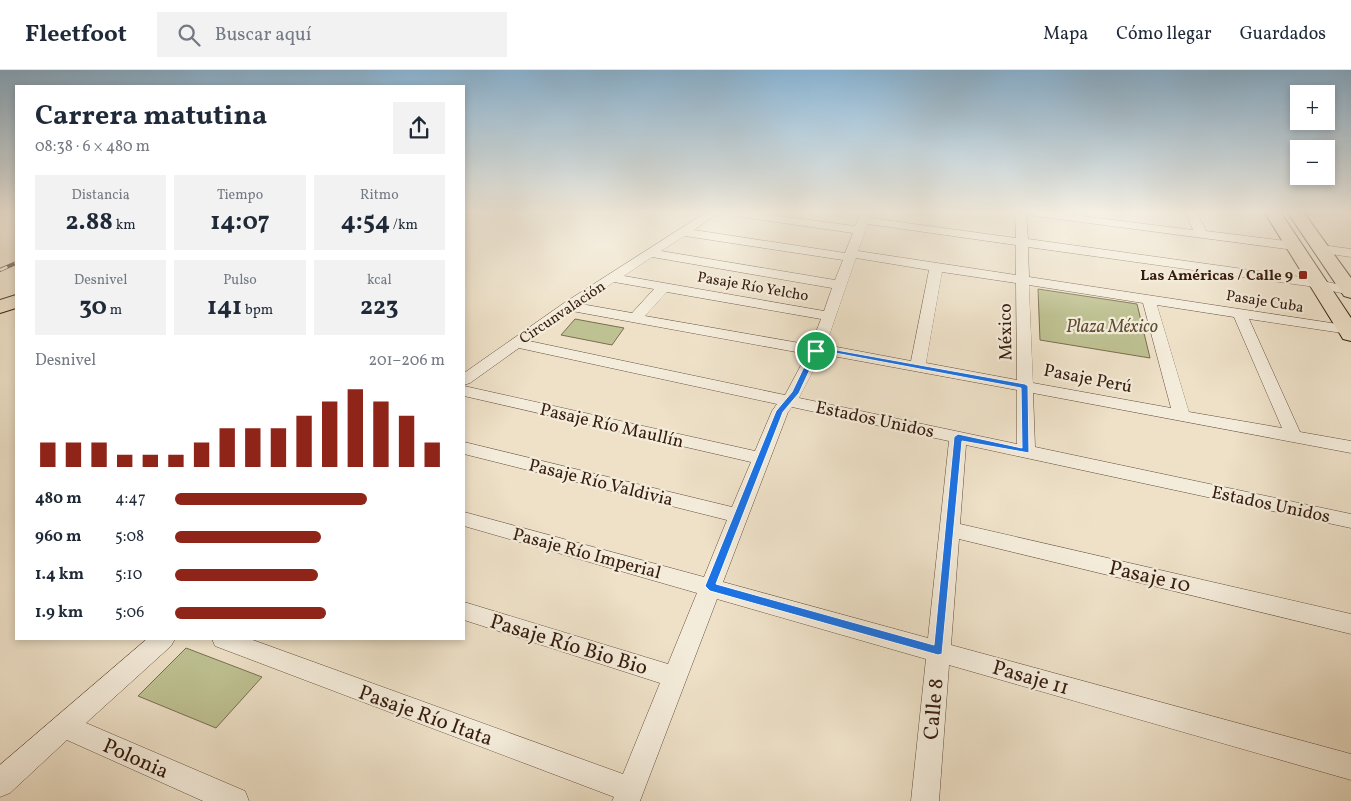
<!DOCTYPE html>
<html lang="es">
<head>
<meta charset="utf-8">
<style>
  :root { --surface:#fff; --page:#f2f2f3; --text:#1f2937; --muted:#747a83; --line:#e0e1e3; --accent:#8f2418 }
  body { margin:0; font-family:Vollkorn,serif; background:var(--page); color:var(--text); height:100vh; display:flex; flex-direction:column; font-size:19px; white-space:nowrap }
  * { box-sizing:border-box; margin:0 }
  p { font-size:16px; color:var(--muted) }
  .icon { flex:none; width:28px; height:28px; fill:none; stroke:currentColor; stroke-width:2; stroke-linecap:round; stroke-linejoin:round }
  .map { position:relative; flex:1; overflow:hidden }
  .drawer { position:absolute; left:15px; top:15px; width:450px; height:555px; display:flex; flex-direction:column; background:var(--surface); border-radius:0px; box-shadow:0 2px 8px #0003 }
  .drawer>* { flex:none }
  .controls { position:absolute; left:1290px; top:15px; display:grid; gap:10px }
  .controls a { display:grid; place-items:center; width:45px; height:45px; border-radius:0px; background:var(--surface); box-shadow:0 2px 8px #0003; font-size:25px }
  .pin { position:absolute; display:grid; place-items:center; width:42px; height:42px; color:#fff; margin:-21px; border:2px solid #fff; border-radius:50%; box-shadow:0 1px 5px #0007 }
  .round { display:grid; place-items:center; flex:none; width:52px; height:52px; border-radius:0px; background:var(--page) }
  .summary { display:flex; align-items:center; justify-content:space-between; height:85px; padding:0 20px }
  h1 { font-size:28px; font-weight:700; line-height:38px }
  .figures { display:grid; grid-template-columns:repeat(3,1fr); gap:8px; height:85px; padding:5px 20px }
  .figures div { display:grid; align-content:center; border-radius:0px; background:var(--page); text-align:center }
  .figures b { font-size:25px; font-weight:700 }
  .figures small { font-size:14px; font-weight:400 }
  .figures p { font-size:14px }
  .chart { height:140px; padding:10px 20px }
  .chart p { display:flex; justify-content:space-between }
  .chart svg { width:100%; height:90px; margin-top:5px; stroke:var(--accent); stroke-width:6 }
  ul { padding:0 20px; list-style:none; font-size:16px }
  li { display:grid; grid-template-columns:80px 60px 1fr; align-items:center; height:38px }
  li i { height:12px; border-radius:6px; background:var(--accent) }
  header { display:flex; align-items:center; gap:30px; box-sizing:border-box; height:70px; padding:0 25px; background:var(--surface); border-bottom:1px solid var(--line) }
  header strong { font-size:24px }
  nav { display:flex; gap:28px; margin-inline-start:auto; font-size:18px }
  .search { width:350px; height:45px; background:var(--page); display:flex; align-items:center; gap:12px; box-sizing:border-box; padding:0 18px; border-radius:0px; color:var(--muted); font-size:19px }
  .map>svg:first-child { display:block }
  .green { fill:#bec192; stroke:#7a6e50 }
  .lines { fill:none; stroke-linecap:round; stroke-linejoin:round }
  .street-casing { stroke:#644d3c; stroke-width:1 }
  .primary-casing { stroke:#361c0d; stroke-width:2 }
  .street { fill:#f4ecdb; fill-rule:evenodd }
  .primary { fill:#eee1c8; fill-rule:evenodd }
  .rail-casing { stroke:#361c0d; stroke-width:4 }
  .rail { stroke:#f4ecdb; stroke-width:2.5; stroke-dasharray:8; stroke-linecap:butt }
  .route { fill:#1a73e8; stroke:#fff; fill-rule:evenodd }
  .poi-dot { fill:#8f2418; stroke:#f4ecdb; stroke-width:2 }
  .labels { text-anchor:middle; stroke-width:4.5; stroke-linejoin:round; paint-order:stroke }
  .far-poi-label { font-size:15px; font-weight:bold; fill:#361c0d; stroke:#f4ecdb; text-anchor:end }
  .far-street-label { font-size:15px; fill:#361c0d; stroke:#f4ecdb }
  .park-label { font-size:18px; font-style:italic; fill:#5f4e35; stroke:#f4ecdb }
  .street-label { font-size:18px; fill:#361c0d; stroke:#f4ecdb }
  .near-street-label { font-size:21px; fill:#361c0d; stroke:#f4ecdb }
</style>
</head>
<body>
<header>
<strong>Fleetfoot</strong>
<div class="search"><svg class="icon" aria-label="search" viewBox="0 0 24 24"><circle cx="10" cy="10" r="6"/><path d="M15 15l6 6"/></svg>Buscar aquí</div>
<nav><a>Mapa</a><a>Cómo llegar</a><a>Guardados</a></nav>
</header>
<div class="map">
<svg width="1351" height="731" viewBox="0 0 1351 731">
  <rect width="100%" height="100%" fill="#eee1c8"/>
  <filter id="stains"><feTurbulence type="fractalNoise" baseFrequency=".004" numOctaves="4"/><feColorMatrix values="0 0 0 0 .2 0 0 0 0 .09 0 0 0 0 .02 0 0 0 .5 -.17"/></filter>
  <radialGradient id="worn" r=".72"><stop offset=".6" stop-color="#630" stop-opacity="0"/><stop offset="1" stop-color="#630" stop-opacity=".3"/></radialGradient>
  <path class="green" d="M1038,219L1137,234L1150,288L1040,270Z
    M575,249L624,258L612,275L561,265Z
    M186,578L262,607L216,658L138,626Z"/>
  <g class="lines">
    <defs>
      <path id="street" d="M705,143H718L694,160L845,183L853,163L734,146L728,143H756L855,156L861,143H871L870,148L1016,168L1015,143H1026L1028,169L1308,208L1351,217V225L1308,216L1028,177L1029,207L1351,256V264H1349L1249,249L1300,362L1351,371V383L1033,323L1035,377L1351,444V458L966,375L960,454L1351,544V564L959,469L951,575L1351,684V710L949,595L939,731H911L926,589L717,529L640,731H612L614,727L215,576L212,569H250L623,704L660,613L464,550V532L668,594L697,523L464,456V442L704,507L727,450L464,384V372L732,437L751,392L464,326V316L755,381L772,341L777,334L519,278L470,313L464,315V303L564,233ZM868,154L1016,175V205L858,181ZM685,166L843,190L835,210L661,181ZM652,187L832,218L824,241L624,206ZM856,188L929,200L911,291L826,275ZM942,202L1016,213L1017,310L926,293ZM614,212L654,219L632,243L581,234ZM1029,215L1143,233L1171,338L1033,313ZM667,222L821,249L811,275L645,246ZM1157,235L1234,247L1282,358L1189,342ZM572,241L807,284L785,325L529,271ZM822,284L1017,320V374L799,328ZM792,337L949,371L928,568L723,512L788,342Z
        M1029,143H1058L1193,160L1186,143H1197L1206,161L1294,172L1300,176L1294,180L1035,146Z
        M1321,175L1351,179V187L1317,182L1315,179L1317,176Z
        M147,569H175L171,576L86,653L245,721L249,731H203L67,670L10,723L0,727V695Z"/>
      <path id="primary" d="M1265,143H1281L1351,248V271L1343,269L1340,264Z
        M1288,143H1304L1351,208V228L1344,226Z
        M16,225V238L0,243V230Z"/>
    </defs>
    <use href="#street" class="street-casing"/>
    <use href="#primary" class="primary-casing"/>
    <use href="#street" class="street"/>
    <use href="#primary" class="primary"/>
    <defs>
      <path id="rail" d="M0,200L16,193"/>
    </defs>
    <use href="#rail" class="rail-casing"/>
    <use href="#rail" class="rail"/>
  </g>
  <linearGradient id="sky" x2="0" y2="1"><stop stop-color="#8ab7d8"/><stop offset="0.58" stop-color="#f7f2e6"/><stop offset="1" stop-color="#f7f2e6" stop-opacity="0"/></linearGradient>
  <rect width="1351" height="245" fill="url(#sky)"/>
  <path class="route" d="M814,276L1025,314L1028,316L1029,383L962,371L942,584L938,585L710,521L705,516L776,341L792,322ZM819,280L1021,318L1022,378L958,364L954,367L934,575L716,514L783,342L799,323Z"/>
  <rect class="poi-dot" x="1298" y="200" width="10" height="10" rx="2.5"/>
  <g class="labels">
    <g class="far-poi-label">
      <text x="1293" y="210">Las Américas / Calle 9</text>
    </g>
    <g class="far-street-label">
      <text transform="translate(753 216) rotate(10)" y="5">Pasaje Río Yelcho</text>
      <text transform="translate(1265 231) rotate(9)" y="5">Pasaje Cuba</text>
      <text transform="translate(562 242) rotate(-34)" y="5">Circunvalación</text>
    </g>
    <g class="park-label">
      <text x="1112" y="262">Plaza México</text>
    </g>
    <g class="street-label">
      <text transform="translate(1005 262) rotate(-91)" y="6">México</text>
      <text transform="translate(1088 308) rotate(11)" y="6">Pasaje Perú</text>
      <text transform="translate(875 349) rotate(12)" y="6">Estados Unidos</text>
      <text transform="translate(612 355) rotate(13)" y="6">Pasaje Río Maullín</text>
      <text transform="translate(601 412) rotate(14)" y="6">Pasaje Río Valdivia</text>
      <text transform="translate(1271 434) rotate(12)" y="6">Estados Unidos</text>
      <text transform="translate(587 483) rotate(15)" y="6">Pasaje Río Imperial</text>
    </g>
    <g class="near-street-label">
      <text transform="translate(1150 506) rotate(13)" y="7">Pasaje 10</text>
      <text transform="translate(569 574) rotate(17)" y="7">Pasaje Río Bio Bio</text>
      <text transform="translate(1031 607) rotate(16)" y="7">Pasaje 11</text>
      <text transform="translate(933 639) rotate(-85)" y="7">Calle 8</text>
      <text transform="translate(426 645) rotate(20)" y="7">Pasaje Río Itata</text>
      <text transform="translate(136 688) rotate(24)" y="7">Polonia</text>
    </g>
  </g>
  <rect width="100%" height="100%" filter="url(#stains)"/>
  <rect width="100%" height="100%" fill="url(#worn)"/>
</svg>
<div class="controls">
<a>+</a>
<a>−</a>
</div>
<div class="pin" style="left:816px;top:281px;background:#1e9e55"><svg class="icon" aria-label="arrive" viewBox="0 0 24 24"><path d="M6 21V4h12l-3 4 3 4H6"/></svg></div>
<section class="drawer">
<div class="summary"><div><h1>Carrera matutina</h1><p>08:38 · 6 × 480 m</p></div><a class="round"><svg class="icon" aria-label="share" viewBox="0 0 24 24"><path d="M12 15V3M7 8l5-5 5 5M5 13v7h14v-7"/></svg></a></div>
<div class="figures">
<div><p>Distancia</p><b>2.88<small> km</small></b></div>
<div><p>Tiempo</p><b>14:07</b></div>
<div><p>Ritmo</p><b>4:54<small> /km</small></b></div>
</div>
<div class="figures">
<div><p>Desnivel</p><b>30<small> m</small></b></div>
<div><p>Pulso</p><b>141<small> bpm</small></b></div>
<div><p>kcal</p><b>223</b></div>
</div>
<div class="chart"><p><span>Desnivel</span>201–206 m</p>
<svg viewBox="0 0 160 44" preserveAspectRatio="none"><path d="M5 44V32M15 44V32M25 44V32M35 44V38M45 44V38M55 44V38M65 44V32M75 44V25M85 44V25M95 44V25M105 44V19M115 44V12M125 44V6M135 44V12M145 44V19M155 44V32"/></svg>
</div>
<ul>
<li><b>480 m</b>4:47<i style="width:71%"></i></li>
<li><b>960 m</b>5:08<i style="width:54%"></i></li>
<li><b>1.4 km</b>5:10<i style="width:53%"></i></li>
<li><b>1.9 km</b>5:06<i style="width:56%"></i></li>
</ul>
</section>
</div>
</body>
</html>
